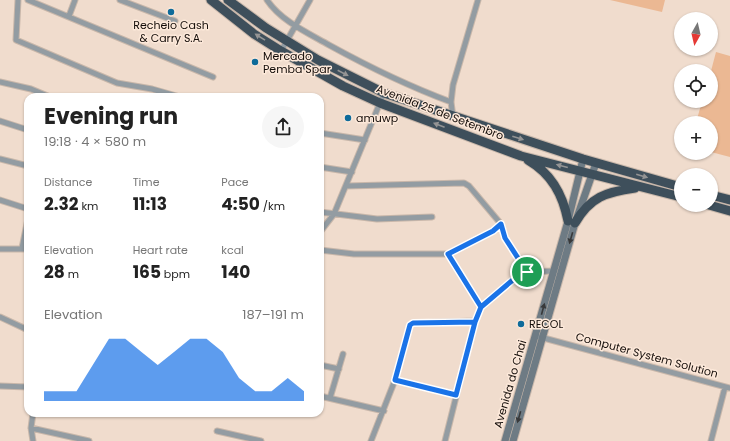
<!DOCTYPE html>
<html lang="en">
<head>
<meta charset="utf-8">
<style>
  :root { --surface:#fff; --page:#f6f6f6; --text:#222; --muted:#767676; --accent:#1a73e8 }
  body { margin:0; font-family:Poppins,sans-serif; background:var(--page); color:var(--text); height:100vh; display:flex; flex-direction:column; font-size:15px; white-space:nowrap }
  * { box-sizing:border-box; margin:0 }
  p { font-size:13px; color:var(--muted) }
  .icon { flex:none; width:22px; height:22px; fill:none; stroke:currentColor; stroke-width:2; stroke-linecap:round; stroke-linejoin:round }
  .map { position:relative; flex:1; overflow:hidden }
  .drawer { position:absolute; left:24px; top:93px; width:300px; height:324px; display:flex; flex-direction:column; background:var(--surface); border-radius:12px; box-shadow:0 1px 3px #0004 }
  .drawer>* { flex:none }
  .needle { width:26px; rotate:188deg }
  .buttons { position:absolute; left:674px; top:12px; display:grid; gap:8px }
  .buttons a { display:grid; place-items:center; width:44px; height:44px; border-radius:50%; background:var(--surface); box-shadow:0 1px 3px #0004; font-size:20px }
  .pin { position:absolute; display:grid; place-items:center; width:34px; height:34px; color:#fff; margin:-17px; border:2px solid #fff; border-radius:50%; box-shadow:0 1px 4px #0007 }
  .round { display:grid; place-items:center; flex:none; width:42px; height:42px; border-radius:21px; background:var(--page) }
  .summary { display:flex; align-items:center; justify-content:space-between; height:68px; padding:0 20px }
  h1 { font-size:22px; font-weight:700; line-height:30px }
  .stats { display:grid; grid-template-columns:repeat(3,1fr); gap:6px; height:68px; padding:4px 20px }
  .stats div { display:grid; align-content:center }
  .stats b { font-size:17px; font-weight:700 }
  .stats small { font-size:11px; font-weight:400 }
  .stats p { font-size:11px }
  .chart { height:112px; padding:8px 20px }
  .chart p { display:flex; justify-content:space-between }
  .chart svg { width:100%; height:72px; margin-top:4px; fill:var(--accent); opacity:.7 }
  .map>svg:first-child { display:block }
  .green { fill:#ebb893 }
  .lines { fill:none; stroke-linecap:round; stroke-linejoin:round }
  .street-casing { stroke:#c8b7aa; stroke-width:7 }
  .secondary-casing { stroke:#c8b7aa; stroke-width:9 }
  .highway-casing { stroke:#c8b7aa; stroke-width:11 }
  .street { stroke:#939ca2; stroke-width:5 }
  .secondary { stroke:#6e7b84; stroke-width:7 }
  .highway { stroke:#3e4f5b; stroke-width:9 }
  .oneway { fill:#949494 }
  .oneway2 { fill:#38393a }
  .route-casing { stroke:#fff; stroke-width:8 }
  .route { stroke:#1a73e8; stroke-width:5 }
  .poi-dot { fill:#0e6b9a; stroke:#fde9da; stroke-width:1.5 }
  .labels { text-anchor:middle; stroke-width:3; stroke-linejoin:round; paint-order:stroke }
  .poi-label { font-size:11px; fill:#140d09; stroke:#fde9da; text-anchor:start }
  .street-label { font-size:11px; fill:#140d09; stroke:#fde9da }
</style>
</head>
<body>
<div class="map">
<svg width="730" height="441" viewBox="0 0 730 441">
  <rect width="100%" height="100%" fill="#f0dccd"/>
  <path class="green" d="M610,0H665L662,12Z
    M716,52L730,56V157L711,152V123H696L702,101H711V71Z"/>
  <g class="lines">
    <defs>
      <path id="street" d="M18,0L16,40L117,83L152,89L180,97
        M28,0L213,77
        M120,0L175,21
        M267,0C281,21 308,33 329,45C369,67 408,86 451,102L453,85L478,0
        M69,16L75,0
        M281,51L310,0
        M0,82L31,89L50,97
        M451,102L453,117
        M0,121L28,130
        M320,133L365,140
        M0,159L28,166
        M320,167L352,172
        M346,186L464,183L469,186L501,224L505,238L527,272
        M0,200L28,209
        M320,212L377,219L432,217
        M320,232L334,214L384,93
        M22,248L28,219
        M0,249H28
        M320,250L354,254H448L493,231L501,224
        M448,254L481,307
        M0,317L28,330
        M540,337L730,388
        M320,365L339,369
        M395,380L456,395
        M0,386L28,387
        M320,396L384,411
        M330,398L343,354
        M33,413L31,428L33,441
        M31,428L89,441
        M217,431L261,441
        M371,441L395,380L410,325L413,323L475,321
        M445,441L475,321L481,307L514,279L527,272L553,271
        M711,441L725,387"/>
      <path id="secondary" d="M505,441L568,221L583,159
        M513,441L575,223L596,163"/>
      <path id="highway" d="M211,0L254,34L281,51L343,86L380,103L521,156L681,197
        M228,0L266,28L318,60L384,93L583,159L681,187
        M528,160C552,174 563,195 568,221
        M711,195L730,200
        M709,205L730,211
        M575,223C590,197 606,192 635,188"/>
    </defs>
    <use href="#street" class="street-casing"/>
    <use href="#secondary" class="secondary-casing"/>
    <use href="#highway" class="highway-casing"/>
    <use href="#street" class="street"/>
    <use href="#secondary" class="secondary"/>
    <use href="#highway" class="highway"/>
  </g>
  <defs><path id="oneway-solid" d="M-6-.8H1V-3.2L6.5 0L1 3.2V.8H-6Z"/></defs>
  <g class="oneway">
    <use href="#oneway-solid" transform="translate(260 37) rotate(-148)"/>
    <use href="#oneway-solid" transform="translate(343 73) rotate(27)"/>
    <use href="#oneway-solid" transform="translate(439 125) rotate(-159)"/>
    <use href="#oneway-solid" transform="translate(518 138) rotate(18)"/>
    <use href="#oneway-solid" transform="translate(562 166) rotate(-165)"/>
    <use href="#oneway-solid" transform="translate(642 176) rotate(16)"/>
  </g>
  <g class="oneway2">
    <use href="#oneway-solid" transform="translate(571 238) rotate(106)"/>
    <use href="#oneway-solid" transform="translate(543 309) rotate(-75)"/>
    <use href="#oneway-solid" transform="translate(519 417) rotate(106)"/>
  </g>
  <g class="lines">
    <defs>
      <path id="route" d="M527,272L505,238L501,224L493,231L448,254L481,307L475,322L456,395L395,380L410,325L413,323L475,322L481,307L514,279L527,272"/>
    </defs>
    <use href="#route" class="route-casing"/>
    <use href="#route" class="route"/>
  </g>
  <g class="poi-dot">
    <circle cx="171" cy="12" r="4"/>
    <circle cx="255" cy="62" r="4"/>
    <circle cx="348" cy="118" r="4"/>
    <circle cx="521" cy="324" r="4"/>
  </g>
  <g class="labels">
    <g class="poi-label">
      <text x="171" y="29" text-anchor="middle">Recheio Cash<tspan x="171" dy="13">&amp; Carry S.A.</tspan></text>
      <text x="263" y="60">Mercado<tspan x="263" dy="13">Pemba Spar</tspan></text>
      <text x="356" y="122">amuwp</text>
      <text x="529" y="328">RECOL</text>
    </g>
    <g class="street-label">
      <text transform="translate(440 112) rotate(21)" y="4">Avenida 25 de Setembro</text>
      <text transform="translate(647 355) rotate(15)" y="4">Computer System Solution</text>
      <text transform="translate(510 384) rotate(-74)" y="4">Avenida do Chai</text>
    </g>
  </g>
</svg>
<div class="buttons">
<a><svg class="needle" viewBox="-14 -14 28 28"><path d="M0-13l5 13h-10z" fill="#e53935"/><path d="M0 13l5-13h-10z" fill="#767676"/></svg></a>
<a><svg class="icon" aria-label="locate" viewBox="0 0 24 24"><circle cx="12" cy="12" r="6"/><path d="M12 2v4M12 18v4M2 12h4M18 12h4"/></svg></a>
<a>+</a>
<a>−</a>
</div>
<div class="pin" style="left:527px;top:272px;background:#1e9e55"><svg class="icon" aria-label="arrive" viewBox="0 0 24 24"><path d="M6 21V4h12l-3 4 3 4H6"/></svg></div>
<section class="drawer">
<div class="summary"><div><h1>Evening run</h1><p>19:18 · 4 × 580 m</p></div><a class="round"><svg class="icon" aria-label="share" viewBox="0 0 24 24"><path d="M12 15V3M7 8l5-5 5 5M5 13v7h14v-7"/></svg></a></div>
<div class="stats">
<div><p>Distance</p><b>2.32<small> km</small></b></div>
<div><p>Time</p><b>11:13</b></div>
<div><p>Pace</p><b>4:50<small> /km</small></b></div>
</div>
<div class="stats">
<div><p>Elevation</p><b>28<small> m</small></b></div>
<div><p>Heart rate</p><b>165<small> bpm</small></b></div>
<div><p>kcal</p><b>140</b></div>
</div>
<div class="chart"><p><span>Elevation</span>187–191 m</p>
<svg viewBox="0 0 160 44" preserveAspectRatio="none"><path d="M0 44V38L10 38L20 38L30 22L40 6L50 6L60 14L70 22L80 14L90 6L100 6L110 14L120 30L130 38L140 38L150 30L160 38V44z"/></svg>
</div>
</section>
</div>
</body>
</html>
